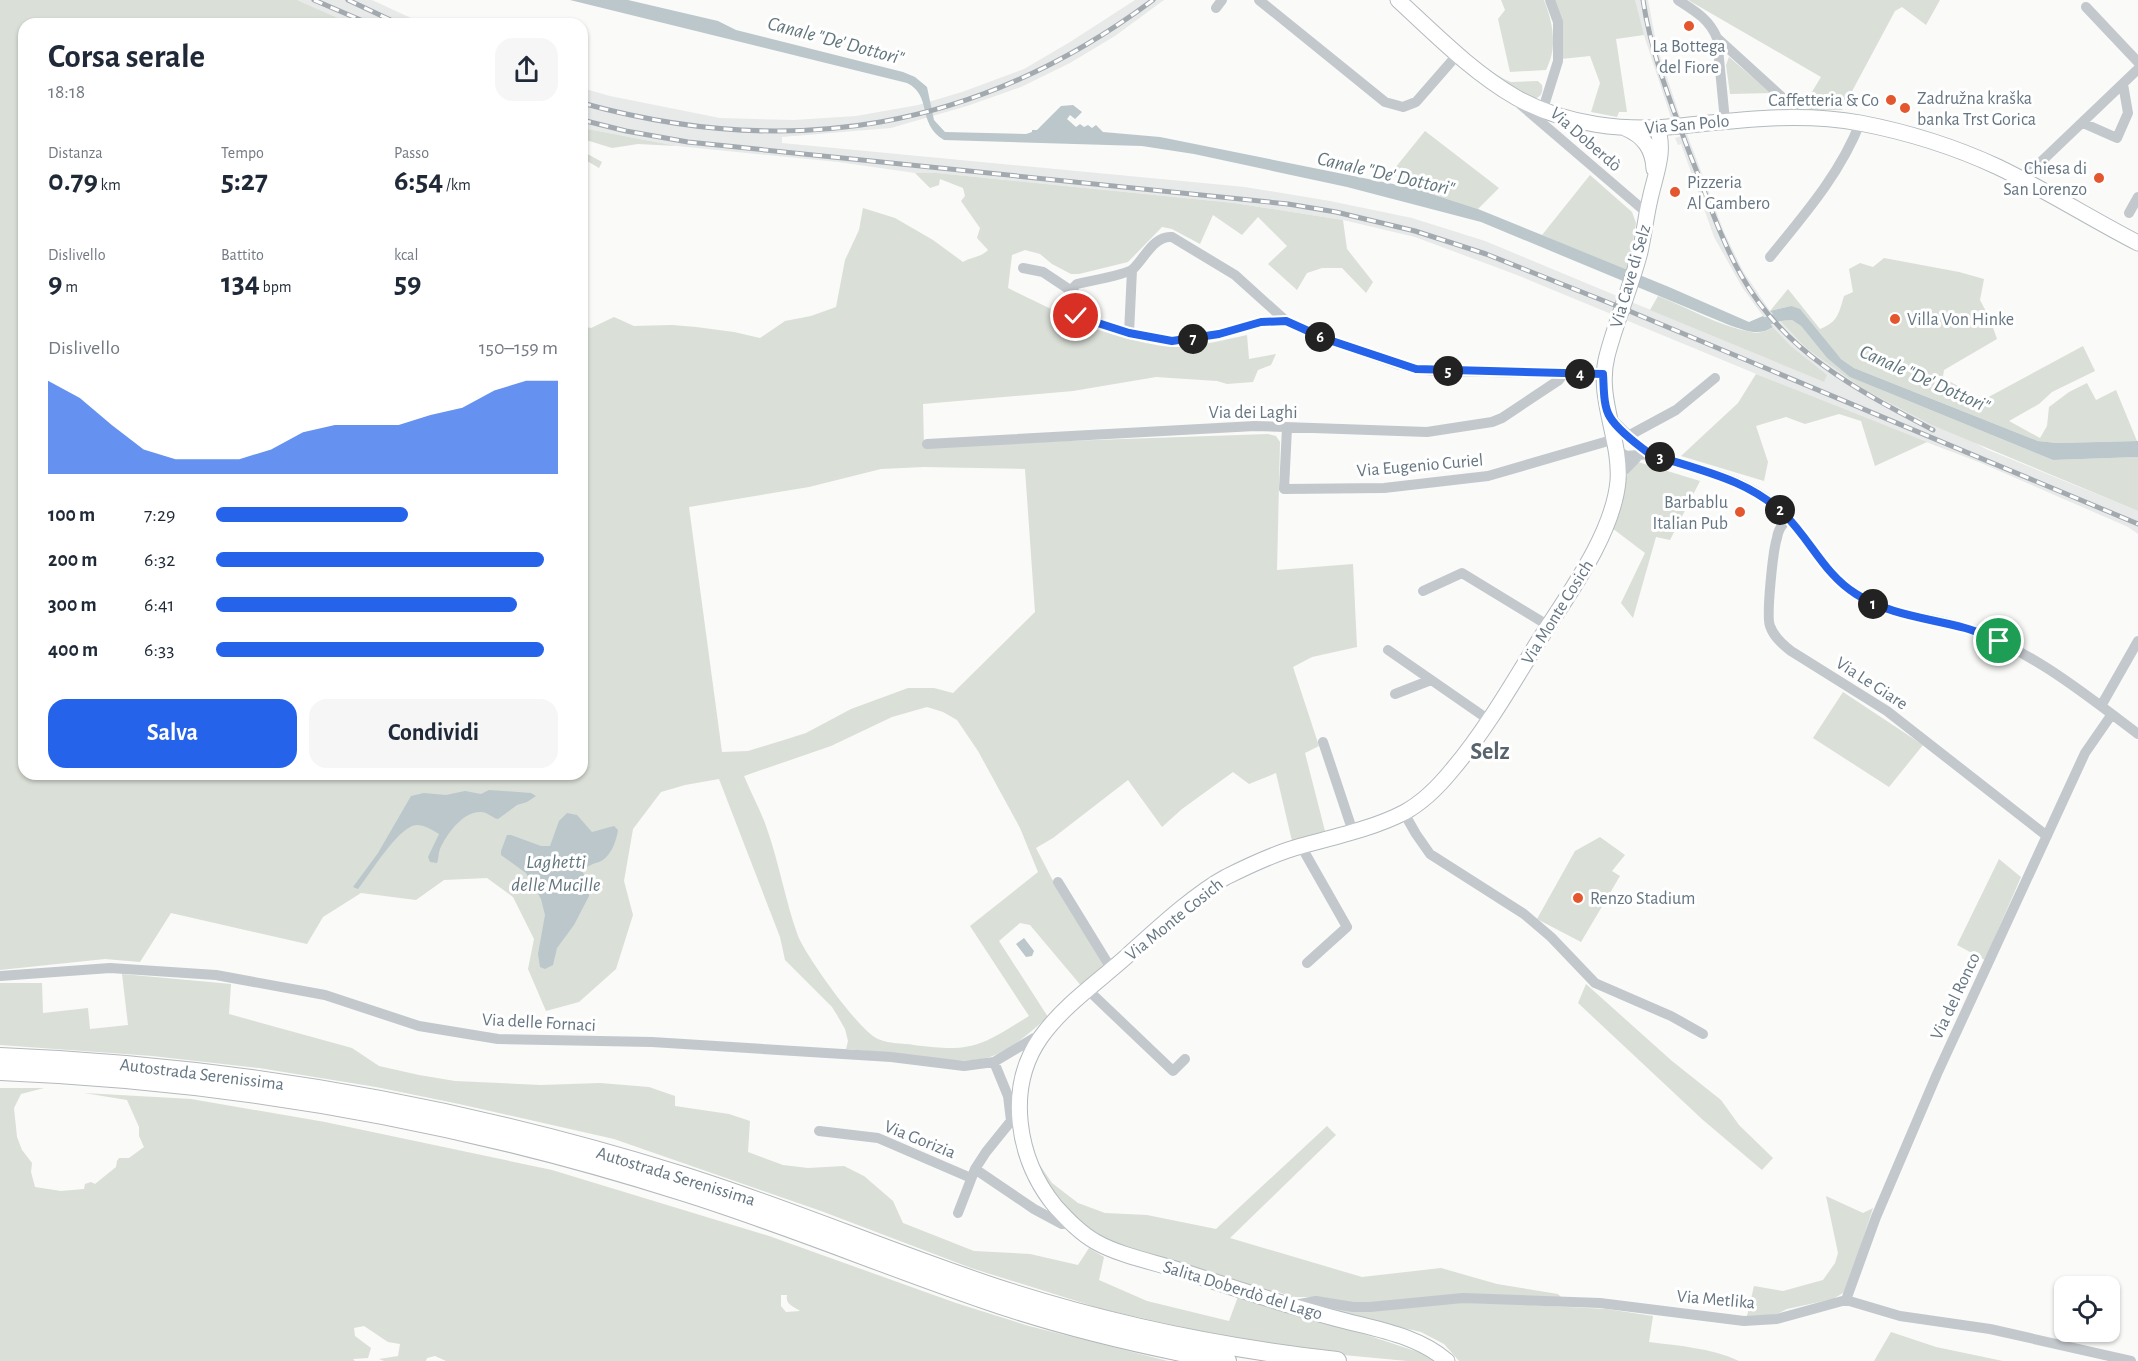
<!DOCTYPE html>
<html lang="it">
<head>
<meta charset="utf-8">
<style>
  :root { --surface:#fff; --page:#f6f6f7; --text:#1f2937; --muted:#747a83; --accent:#2563eb }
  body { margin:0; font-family:"Alegreya Sans",sans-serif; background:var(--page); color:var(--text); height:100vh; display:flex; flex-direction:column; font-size:22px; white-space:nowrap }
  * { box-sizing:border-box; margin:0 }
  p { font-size:20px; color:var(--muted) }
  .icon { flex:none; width:33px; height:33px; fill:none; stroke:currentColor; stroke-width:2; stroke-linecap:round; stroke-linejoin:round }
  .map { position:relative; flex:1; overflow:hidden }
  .details { position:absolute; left:18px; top:18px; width:570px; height:762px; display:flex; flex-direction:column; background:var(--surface); border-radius:18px; box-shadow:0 2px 4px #0004 }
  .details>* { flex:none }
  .fabs { position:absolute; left:2054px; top:1276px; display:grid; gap:12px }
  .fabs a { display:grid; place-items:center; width:66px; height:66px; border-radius:12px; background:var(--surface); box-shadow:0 2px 4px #0004; font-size:30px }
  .pin { position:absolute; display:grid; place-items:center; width:51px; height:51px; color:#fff; margin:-26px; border:3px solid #fff; border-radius:50%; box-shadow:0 2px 6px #0007 }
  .km { position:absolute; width:30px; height:30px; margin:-15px; border-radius:50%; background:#222; color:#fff; font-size:16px; line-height:30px; text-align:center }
  .round { display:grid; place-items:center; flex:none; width:63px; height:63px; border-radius:18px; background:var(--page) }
  .head { display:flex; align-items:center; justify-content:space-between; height:102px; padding:0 30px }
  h1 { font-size:33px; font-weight:600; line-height:45px }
  .stats { display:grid; grid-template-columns:repeat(3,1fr); gap:9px; height:102px; padding:6px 30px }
  .stats div { display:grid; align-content:center }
  .stats b { font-size:30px; font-weight:600 }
  .stats small { font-size:16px; font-weight:400 }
  .stats p { font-size:16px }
  .chart { height:168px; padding:12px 30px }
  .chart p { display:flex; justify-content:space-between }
  .chart svg { width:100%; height:108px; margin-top:6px; fill:var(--accent); opacity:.7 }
  .primary-button { display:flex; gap:12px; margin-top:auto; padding:12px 30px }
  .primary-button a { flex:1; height:69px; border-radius:18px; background:var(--accent); color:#fff; font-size:24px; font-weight:600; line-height:69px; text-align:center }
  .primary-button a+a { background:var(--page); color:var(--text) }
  ul { padding:0 30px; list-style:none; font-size:20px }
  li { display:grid; grid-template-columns:96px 72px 1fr; align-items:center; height:45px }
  li i { height:15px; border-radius:8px; background:var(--accent) }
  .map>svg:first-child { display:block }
  .built { fill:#e8e9e9 }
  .green { fill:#dadfd7; fill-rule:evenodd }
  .water { fill:#bbc7cb }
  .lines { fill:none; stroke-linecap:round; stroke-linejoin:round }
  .canal { stroke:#bbc7cb; stroke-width:9 }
  .secondary-casing { stroke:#b3babf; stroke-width:17 }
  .highway-casing { stroke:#b4b9bd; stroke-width:20 }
  .street { stroke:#c3c8cc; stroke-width:10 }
  .secondary { stroke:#fff; stroke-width:15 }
  .highway { stroke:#fff; stroke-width:18 }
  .rail-casing { stroke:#a2aab0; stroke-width:5 }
  .rail { stroke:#fff; stroke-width:3; stroke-dasharray:9; stroke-linecap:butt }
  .route-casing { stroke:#fff; stroke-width:12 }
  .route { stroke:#2563eb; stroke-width:8 }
  .poi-dot { fill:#e4572e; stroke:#fff; stroke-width:2 }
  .labels { text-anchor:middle; stroke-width:6; stroke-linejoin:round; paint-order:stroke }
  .poi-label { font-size:18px; fill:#657683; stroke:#fff; text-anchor:start }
  .street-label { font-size:18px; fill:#657683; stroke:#fff }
  .water-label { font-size:20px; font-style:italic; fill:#60757c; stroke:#fff }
  .district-label { font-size:24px; font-weight:bold; fill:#57646e; stroke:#fff }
</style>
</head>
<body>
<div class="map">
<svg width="2138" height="1361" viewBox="0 0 2138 1361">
  <rect width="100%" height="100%" fill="#fafaf8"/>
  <path class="built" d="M297,0H372L424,24H352Z
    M1135,0H1164L1115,36L1070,63L1021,87L967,106L891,128L782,137V143L1245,187L1330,201L1412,218L1485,241L1824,382L1826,375L1791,346L1763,316L1742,287L1714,237L1681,144L1678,145L1675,138L1687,134L1724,232L1743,271L1770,311L1806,348L1986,449L2138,511V534L2128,527L1981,463L1853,414L1517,275L1415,237L1343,220L1234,203L937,173H915L838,162L677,146L582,128V88L610,96L720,118L794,120L856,116L918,105L962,92L1024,69L1070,42Z
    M1635,0H1648L1657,47L1681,120L1672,121L1639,20Z"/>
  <path class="green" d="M0,0H297L352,24H24V774H582V326L591,328L614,317L634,326L672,325L696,327L734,332L760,338L785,321L811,316L836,307L845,260L859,230L863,208L895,218L933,240L963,262C971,257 982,257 988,250L977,238L980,228L961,201L965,196L963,188L940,179L939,185L930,188L915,173H937L1234,203L1343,220L1347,249L1373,282L1366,293L1342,268H1322L1307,273L1297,290L1268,264L1287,246L1258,217L1242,235L1213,215L1200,244L1172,229L1162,227L1128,262L1079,274H1071L1052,264L1040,254L1025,250L1012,255L1008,288L1053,310L1063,311C1077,328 1155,348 1178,347C1201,346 1224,340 1247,335L1249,359L1276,354L1271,365L1258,370L1253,382L1227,384L1217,381L1156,377L1073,391L923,404L924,446L1268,434L1276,436L1280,442L1277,570L1353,564L1357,647L1312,657L1293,667L1319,746L1305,753L1325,831L1292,841L1276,773L1249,784L1233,772L1182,809L1162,827L1128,780L1053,838L1036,848L1052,879L1105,968L1083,988L1030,925L1020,923L999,941L1048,1017C1031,1031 1015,1047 995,1055C960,1070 886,1051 846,1049L848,1041L845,1029L837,1015L832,1007L785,960L780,937L719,779L685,785L661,792L633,829L624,881L633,915L616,969L579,1002L546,1011L528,969L534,939L513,897L487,878L444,880L416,900L361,893L323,917L307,944L171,913L140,962L105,959L0,970ZM924,467L1025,469L1035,612L953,693L934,688H908L851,709L806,733L784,740L748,751L722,752L689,507L809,487L881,469ZM927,707L943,712L957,720L978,751L1020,828L1038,872L970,926L1029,1016C980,1046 973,1053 914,1045C903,1043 888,1044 878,1039C859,1031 806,956 798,936C785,900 779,862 766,826C760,809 751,793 744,776L831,746L892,717Z
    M1501,0H1544C1553,23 1558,47 1546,70L1510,72L1498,19L1505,10Z
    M1554,0H1635L1644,35L1616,39L1627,112H1619L1617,117L1591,112L1600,83L1590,56L1561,59L1563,35Z
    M1688,0H1940L1926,25L1902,7L1895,11L1842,110H1809L1804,105L1821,77Z
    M1729,57L1771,93L1730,94L1726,65Z
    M1484,67L1504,79L1511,82L1538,81L1542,85C1544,97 1536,101 1526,97Z
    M582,128L677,146L638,144L612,148L586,140L582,144Z
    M1425,131L1499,188L1478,209L1413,188L1391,173Z
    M582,151L602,162L599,168L582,158Z
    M1590,175L1632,212L1636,223L1628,272L1542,235Z
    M1884,258L1959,272L1984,279L1980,300L1990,319L1997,339L1944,370L1943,376L1947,380L1983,400L2083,346L2095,371L2052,392L2039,404L2009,421L2040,438L2047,426L2049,407L2069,392L2087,383L2096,400L2116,390L2137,441L2057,443L2038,441L1854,368L1841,359L1791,306L1770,311L1788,289L1820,329C1838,322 1839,313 1844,296L1853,292L1849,269L1860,263L1873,267Z
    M1658,296C1688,308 1719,326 1751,332C1758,334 1768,331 1773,327L1791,346L1827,375L1824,382L1650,310Z
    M1792,320L1801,326L1827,358L1850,377L2053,460L2138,457V511L1932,425L1865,390L1806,348L1780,321Z
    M1756,374L1927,442L1875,466L1861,421L1839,414L1805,424L1786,417L1756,426L1768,462L1764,481L1681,456L1738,403Z
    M1638,462L1700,481L1670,540L1656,537L1633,618L1621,603L1645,553L1612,528C1618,504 1619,479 1638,462Z
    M1843,692L1923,745L1889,787L1813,738Z
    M1600,837L1625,855L1612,871L1620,876L1581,942L1537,919L1575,851Z
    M1999,859L2021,877L1985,960L1957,945Z
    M122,974L231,984L229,1014L352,1048L379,1066L419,1075L455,1081L541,1085L600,1083L649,1087L675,1096V1106L729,1114L750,1121L748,1152L783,1165L808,1168L844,1166L864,1176L893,1201L903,1223L974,1251L1030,1254L1078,1265L1089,1248L1104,1257L1099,1280L1147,1301L1229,1321L1239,1294L1382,1340L1424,1354L1434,1361H1407L1280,1349L1102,1309L971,1268L821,1211L614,1139L459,1104L376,1087L259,1068L152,1056L0,1045V983H42L43,1013L88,1008L90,1029L128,1025Z
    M1586,984L1672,1061L1721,1100L1739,1125L1773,1158L1762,1170L1703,1120L1578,1003Z
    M0,1088H44L21,1094L14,1108L17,1137L22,1150L32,1163L31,1172L35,1187L61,1191L84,1189L85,1184L91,1182L95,1184L116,1167L117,1161L119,1158H129L144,1147L139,1136V1127L127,1100L84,1093L191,1099L325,1122L552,1170L769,1236L956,1303L1029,1326L1168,1361H446L435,1356L427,1358L426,1361H384L379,1359L398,1356L400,1344L388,1342L364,1326L354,1328L355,1336L371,1348L368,1358L353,1359L355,1361H0ZM781,1295H787C785,1305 794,1306 800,1311L786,1312L781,1306Z
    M1327,1126L1336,1135L1230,1238L1362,1277L1441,1268L1497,1284L1558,1294L1562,1298L1356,1303L1320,1297H1292L1273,1290V1294L1122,1247L1088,1231L1057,1200L1031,1152L1052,1183L1078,1203L1105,1213L1147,1215L1216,1229Z
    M1826,1196L1863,1213L1873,1208L1848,1285L1843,1293L1833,1299L1787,1309L1775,1315L1747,1316L1754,1286L1783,1291L1823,1280L1835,1263L1838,1253Z
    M1471,1302L1607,1309L1653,1316L1649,1342C1680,1346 1711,1348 1739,1361H1459L1444,1344L1421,1332L1321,1309L1323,1305Z
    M1891,1332L1936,1347L2003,1361H1874Z"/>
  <path class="water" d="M570,0H628L718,21L736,30L903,72L915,77L927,87L934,120L945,132L1026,134L1032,132V130H1037L1061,106L1073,105L1082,112L1075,119L1070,115L1067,119L1076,127L1080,124L1084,127L1088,125L1092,128L1096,125L1103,132L1160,137L1413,188L1478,209L1542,235L1669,287L1749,322L1763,316L1773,327C1759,337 1744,330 1729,325L1481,222L1347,187L1194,154L1142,146L944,140C916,123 933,96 907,83Z
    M1791,306L1800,309L1841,359L1854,368L2038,441L2057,443L2138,441V457L2053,460L1850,377L1827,358L1801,326L1792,320L1780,321L1770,311Z
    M489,790L531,793L536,796L527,802L517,805L498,819C492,818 488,812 481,812C463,811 446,835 440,849C438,854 439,858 437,863L430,862L428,857L439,834C433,830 424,825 417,825C399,825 369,876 358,889L353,887L378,853L411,796L424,793L446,795L465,791L481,794Z
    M567,813L577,815L592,832L614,826L618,830C616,842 611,857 599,862C592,864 587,866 582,871L589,883V896L574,925L557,948L553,965L545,969L540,967L538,954L545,915L541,899L526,873L501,855V851L507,835H511L541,846H550L559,821Z
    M1024,938L1034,951L1032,956L1026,957L1016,944Z"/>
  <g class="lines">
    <path class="canal" d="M1757,325L1786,314"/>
    <defs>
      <path id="secondary" d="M1398,0C1436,35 1472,72 1517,98C1566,125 1625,132 1680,126C1740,120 1800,112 1860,123C1907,132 1955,147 1998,167C2046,190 2091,219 2138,243
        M1625,128C1644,136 1653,149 1654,169
        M1447,1361C1417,1335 1375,1329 1338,1319C1285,1305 1233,1288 1182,1271C1154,1262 1121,1256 1096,1242C1080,1233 1067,1219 1055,1206C1017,1159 1005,1088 1041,1037C1064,1005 1098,982 1127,956C1155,931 1193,895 1226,877C1250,865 1275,853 1301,846C1334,837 1375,828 1405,812C1423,802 1439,786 1452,770C1485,731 1511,686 1538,642C1567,596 1613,535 1618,481C1621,438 1596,398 1607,356C1616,321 1631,287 1640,252C1644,234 1646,216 1650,199C1655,175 1666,151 1657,128"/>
      <path id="highway" d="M0,1057C231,1066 459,1106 680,1175C786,1208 888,1252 993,1287C1105,1324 1220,1348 1337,1361
        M0,1071C231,1080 461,1121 681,1191C784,1223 884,1265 986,1300C1064,1327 1146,1346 1227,1361"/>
    </defs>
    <use href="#secondary" class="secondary-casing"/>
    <use href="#highway" class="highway-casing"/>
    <path class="street" d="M1259,0L1385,102L1403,107L1416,102L1457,55
      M1678,0C1695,11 1709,19 1717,38L1725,121
      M2086,7L2138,62
      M1216,8L1222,0
      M1717,38L1794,108L1796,117
      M1521,105L1647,213
      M1543,109L1558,61V22L1550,0
      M2083,123L2117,138L2128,113L2123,84
      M2022,180L2138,69
      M2129,213L2138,197
      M1770,257C1804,215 1840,174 1860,123
      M1023,268L1043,272L1070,290
      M1286,321C1255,320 1225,334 1194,339C1155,345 1114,328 1076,316C1060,308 1066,294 1077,284C1089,281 1126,275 1133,269C1144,259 1154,235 1172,237L1235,275L1286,321L1326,339L1400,365L1416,369L1435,371L1603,374
      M1129,333L1132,270
      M1610,417L1639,446L1650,454C1693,468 1744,477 1778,508C1810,537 1826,579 1865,600C1897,617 1935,617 1969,629C2032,651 2085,694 2138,734
      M1287,428L1284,489L1384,488L1488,476L1615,439
      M1628,436L1676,410L1715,378
      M927,444L1255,426L1427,432L1492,422L1502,418L1559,380L1563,374
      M1617,450L1626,456L1650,454
      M1618,477L1639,455
      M1789,518C1783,523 1778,530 1777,538C1773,550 1766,616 1770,626C1774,637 1782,644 1791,651L1887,711L2047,836
      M1423,591L1462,573L1549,626
      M1388,650L1489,720
      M1395,694L1431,680
      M2101,706L2138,641
      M1323,742L1353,832
      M1404,813L1416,834L1430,854L1524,914L1551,937L1595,983L1671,1016L1703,1034
      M1301,846L1347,927L1307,963
      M1058,882L1112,970
      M0,976L110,968L216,975L325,995L419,1026L498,1039L652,1042L891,1057L964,1066L994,1062L1034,1038H1041
      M1088,990L1173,1071L1185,1059
      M819,1131L878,1138L971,1178
      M975,1169L1034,1209L1062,1224H1072
      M958,1213L975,1169L986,1152L1011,1121L1008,1096L994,1062
      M1846,1300L1876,1217L1937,1074L2085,753L2112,714
      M1294,1305L1316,1301L1353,1307H1370L1463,1298L1600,1303L1744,1321L1777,1319L1846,1300L1900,1316L1990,1329L2131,1361"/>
    <use href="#secondary" class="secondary"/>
    <use href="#highway" class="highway"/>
    <defs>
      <path id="rail" d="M314,0L370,24
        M348,0L399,24
        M1643,0C1651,54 1672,106 1691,157C1707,196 1720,238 1741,275C1785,353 1857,390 1933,430
        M582,103C790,161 979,130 1153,0
        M582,120L626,131L688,142L1288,204L1336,212L1415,231L1486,254L1622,308L2138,524"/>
    </defs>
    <use href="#rail" class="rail-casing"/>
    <use href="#rail" class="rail"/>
  </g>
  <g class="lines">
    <defs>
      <path id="route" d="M1076,316L1129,333L1172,341L1219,334L1261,322L1286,321L1326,339L1416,369L1603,374C1604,387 1603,406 1610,417C1617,429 1639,446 1650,454C1698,470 1749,479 1786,516C1811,541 1825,575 1856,594C1889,615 1928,618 1965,628C1977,631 1988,637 1999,641"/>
    </defs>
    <use href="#route" class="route-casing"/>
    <use href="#route" class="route"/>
  </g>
  <g class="poi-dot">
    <circle cx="1689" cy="26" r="6"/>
    <circle cx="1891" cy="100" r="6"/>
    <circle cx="1905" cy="108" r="6"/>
    <circle cx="2099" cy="178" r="6"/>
    <circle cx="1675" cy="192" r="6"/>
    <circle cx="1895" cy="319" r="6"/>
    <circle cx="1740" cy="512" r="6"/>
    <circle cx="1578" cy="898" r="6"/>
  </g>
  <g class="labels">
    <g class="poi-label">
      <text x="1689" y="52" text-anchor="middle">La Bottega<tspan x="1689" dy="21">del Fiore</tspan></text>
      <text x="1917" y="104">Zadružna kraška<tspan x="1917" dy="21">banka Trst Gorica</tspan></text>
      <text x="1879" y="106" text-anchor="end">Caffetteria &amp; Co</text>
      <text x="2087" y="174" text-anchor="end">Chiesa di<tspan x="2087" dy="21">San Lorenzo</tspan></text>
      <text x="1687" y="188">Pizzeria<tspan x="1687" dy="21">Al Gambero</tspan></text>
      <text x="1907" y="325">Villa Von Hinke</text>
      <text x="1728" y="508" text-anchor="end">Barbablu<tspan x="1728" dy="21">Italian Pub</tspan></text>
      <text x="1590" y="904">Renzo Stadium</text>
    </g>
    <g class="street-label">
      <text transform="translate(1687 124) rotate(-5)" y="6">Via San Polo</text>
      <text transform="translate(1586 139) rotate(41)" y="6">Via Doberdò</text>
      <text transform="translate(1630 276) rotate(-74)" y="6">Via Cave di Selz</text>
      <text x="1253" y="418">Via dei Laghi</text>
      <text transform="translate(1420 465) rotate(-5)" y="6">Via Eugenio Curiel</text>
      <text transform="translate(1557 612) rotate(-58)" y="6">Via Monte Cosich</text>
      <text transform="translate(1872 683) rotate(33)" y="6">Via Le Giare</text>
      <text transform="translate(1174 919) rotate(-39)" y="6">Via Monte Cosich</text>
      <text transform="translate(1955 996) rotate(-65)" y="6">Via del Ronco</text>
      <text transform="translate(539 1022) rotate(3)" y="6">Via delle Fornaci</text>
      <text transform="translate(202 1074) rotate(7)" y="6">Autostrada Serenissima</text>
      <text transform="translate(920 1139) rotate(22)" y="6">Via Gorizia</text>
      <text transform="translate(676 1176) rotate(17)" y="6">Autostrada Serenissima</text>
      <text transform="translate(1243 1290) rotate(17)" y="6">Salita Doberdò del Lago</text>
      <text transform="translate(1716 1299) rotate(5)" y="6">Via Metlika</text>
    </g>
    <g class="water-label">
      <text transform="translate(836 40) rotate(15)" y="7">Canale "De' Dottori"</text>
      <text transform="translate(1386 173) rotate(13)" y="7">Canale "De' Dottori"</text>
      <text transform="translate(1925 378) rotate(24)" y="7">Canale "De' Dottori"</text>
      <text x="556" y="868">Laghetti<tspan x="556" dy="23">delle Mucille</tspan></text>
    </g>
    <g class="district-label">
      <text x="1490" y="759">Selz</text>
    </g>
  </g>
</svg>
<div class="fabs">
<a><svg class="icon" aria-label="locate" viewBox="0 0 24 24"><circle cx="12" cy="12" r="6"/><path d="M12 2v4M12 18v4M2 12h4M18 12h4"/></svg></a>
</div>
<div class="pin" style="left:1999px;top:641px;background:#1e9e55"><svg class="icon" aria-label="arrive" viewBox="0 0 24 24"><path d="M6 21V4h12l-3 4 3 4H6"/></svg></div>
<div class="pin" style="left:1076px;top:316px;background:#d93025"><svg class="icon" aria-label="check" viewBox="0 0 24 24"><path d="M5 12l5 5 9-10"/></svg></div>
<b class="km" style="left:1873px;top:604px">1</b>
<b class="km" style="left:1780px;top:510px">2</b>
<b class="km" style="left:1660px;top:457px">3</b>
<b class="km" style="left:1580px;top:374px">4</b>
<b class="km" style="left:1448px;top:371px">5</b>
<b class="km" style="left:1320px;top:337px">6</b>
<b class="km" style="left:1193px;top:339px">7</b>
<section class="details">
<div class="head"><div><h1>Corsa serale</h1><p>18:18</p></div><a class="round"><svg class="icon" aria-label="share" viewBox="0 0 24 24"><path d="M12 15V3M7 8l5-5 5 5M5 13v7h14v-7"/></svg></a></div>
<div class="stats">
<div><p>Distanza</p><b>0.79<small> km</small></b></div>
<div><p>Tempo</p><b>5:27</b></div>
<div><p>Passo</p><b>6:54<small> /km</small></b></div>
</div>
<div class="stats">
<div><p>Dislivello</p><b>9<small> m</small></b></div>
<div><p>Battito</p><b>134<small> bpm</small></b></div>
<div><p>kcal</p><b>59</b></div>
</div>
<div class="chart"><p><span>Dislivello</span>150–159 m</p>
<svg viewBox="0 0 160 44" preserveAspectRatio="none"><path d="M0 44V6L10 13L20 24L30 34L40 38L50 38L60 38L70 34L80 27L90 24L100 24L110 24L120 20L130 17L140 10L150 6L160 6V44z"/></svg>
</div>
<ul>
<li><b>100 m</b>7:29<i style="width:56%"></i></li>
<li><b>200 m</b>6:32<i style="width:96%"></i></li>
<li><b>300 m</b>6:41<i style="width:88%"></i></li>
<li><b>400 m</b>6:33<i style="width:96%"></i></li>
</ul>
<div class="primary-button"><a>Salva</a><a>Condividi</a></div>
</section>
</div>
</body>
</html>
